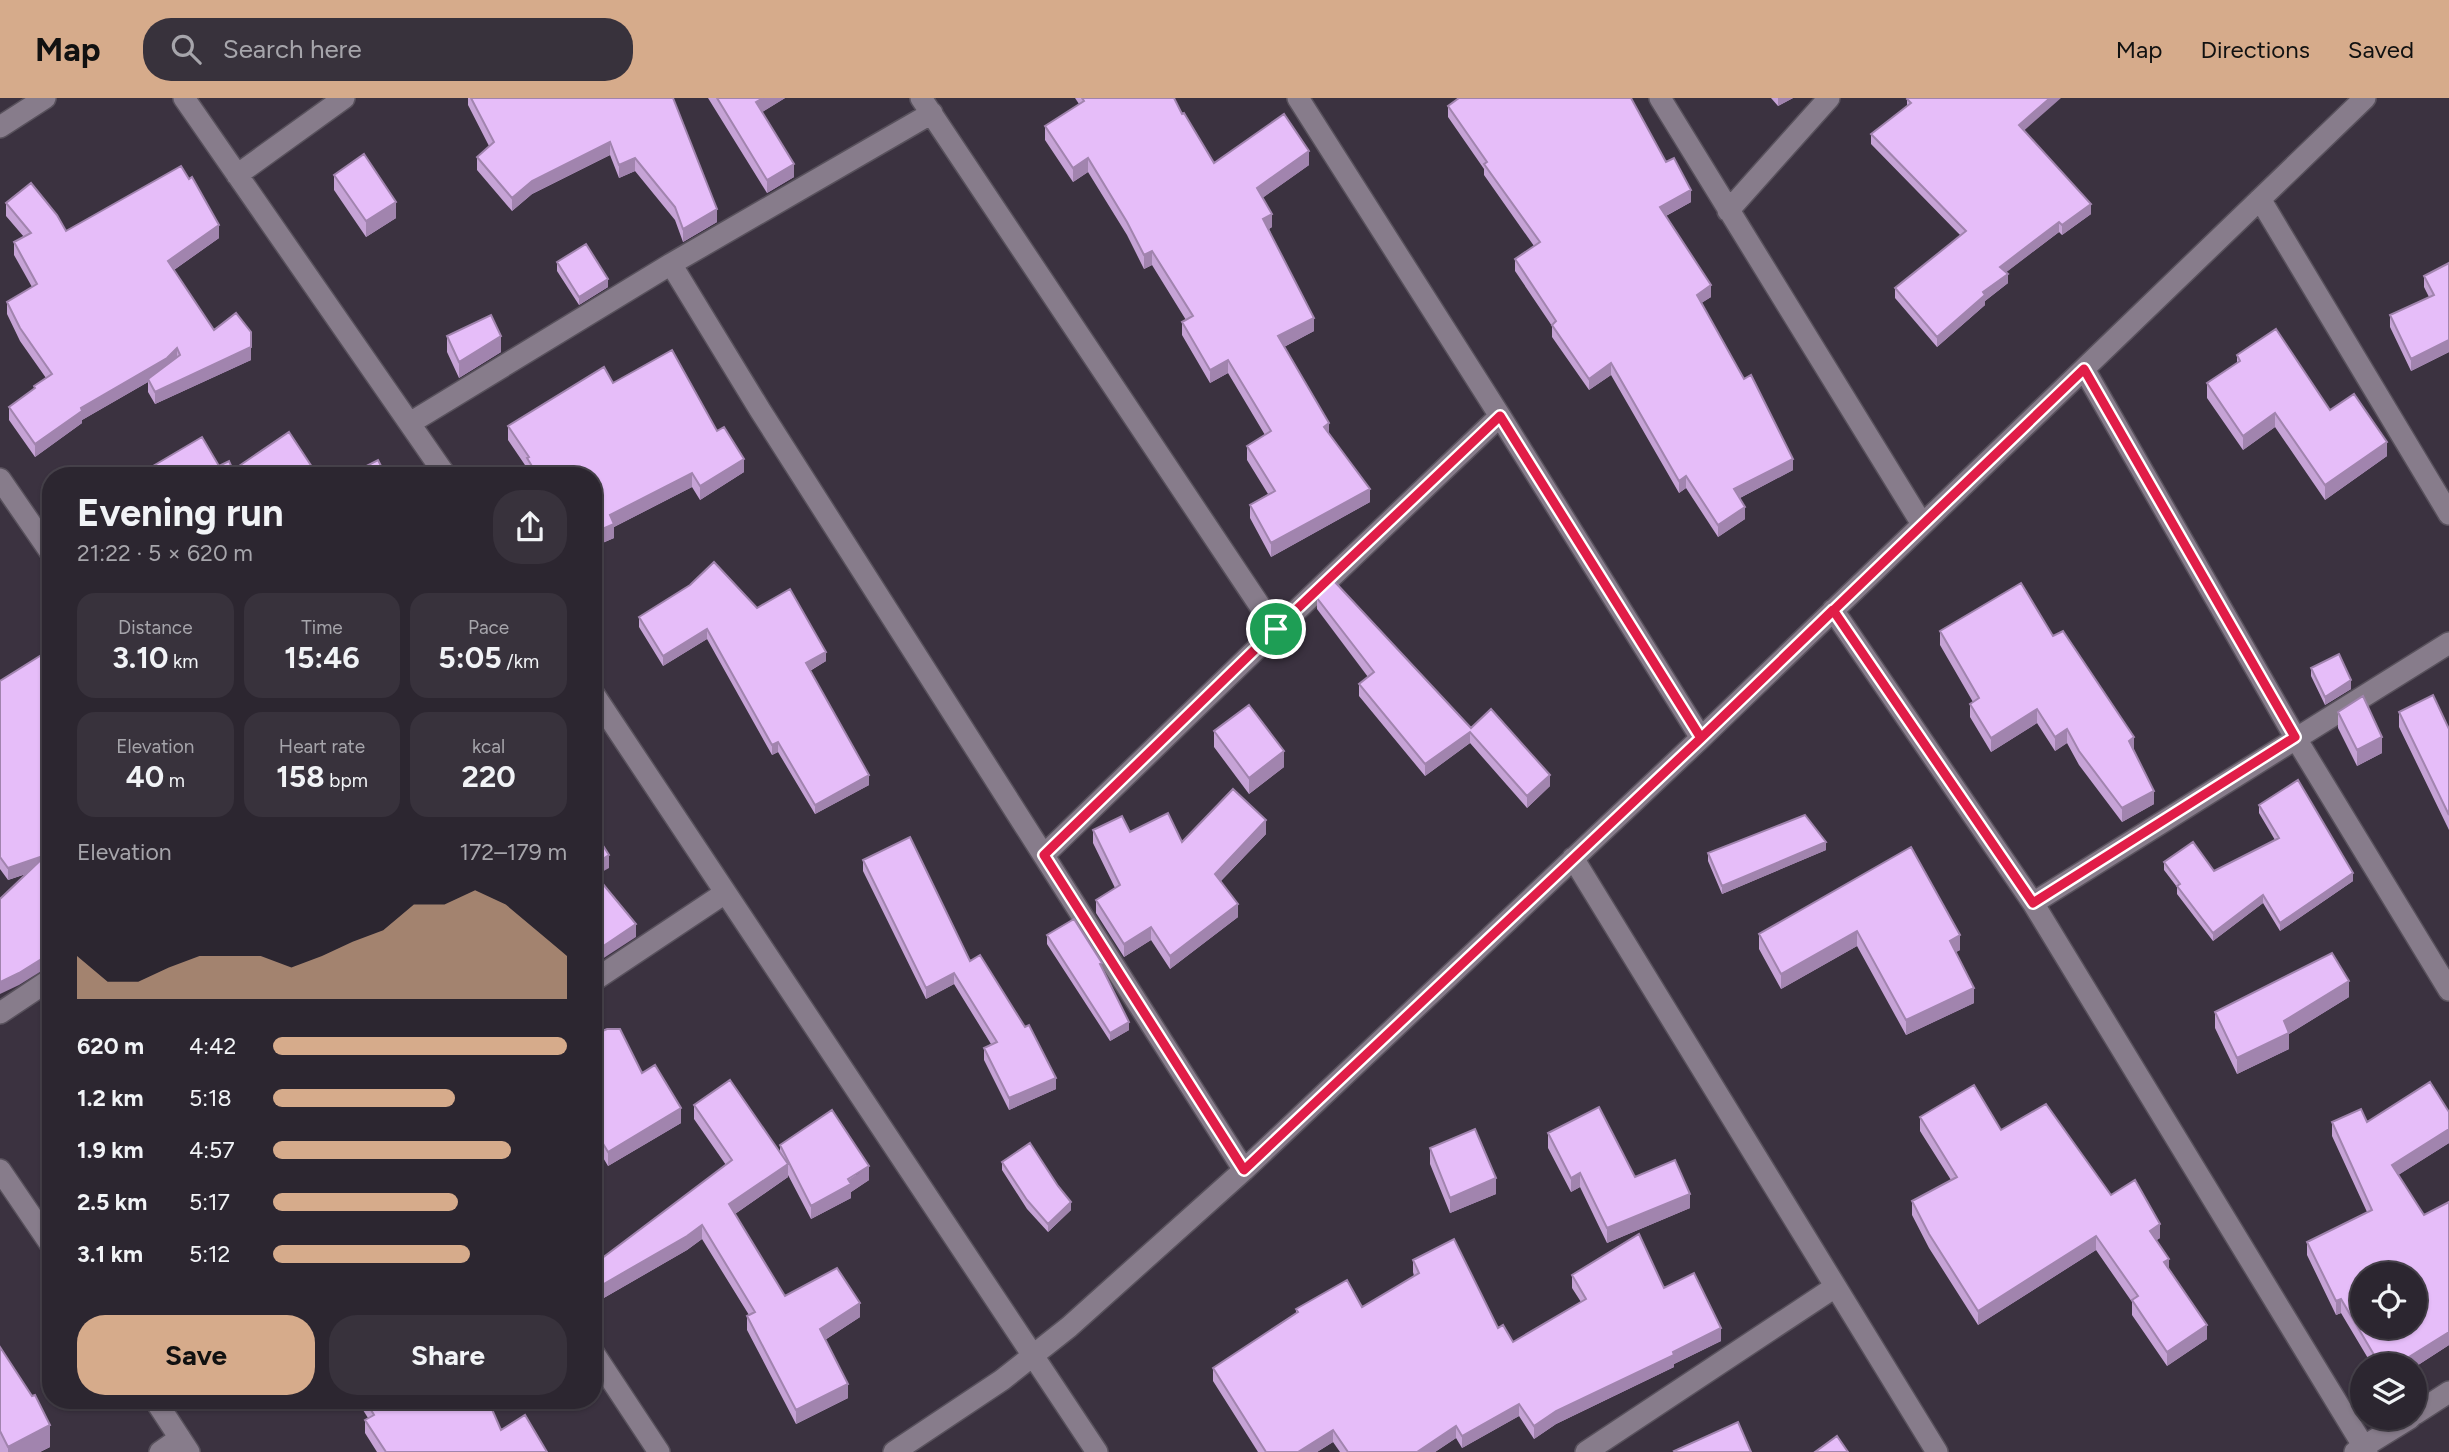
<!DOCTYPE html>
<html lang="en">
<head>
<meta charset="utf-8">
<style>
  :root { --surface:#2c2630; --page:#38323c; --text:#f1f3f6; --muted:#a6a5ab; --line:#48434c; --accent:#d6ab8b }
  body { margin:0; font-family:Figtree,sans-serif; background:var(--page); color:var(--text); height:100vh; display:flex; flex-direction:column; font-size:26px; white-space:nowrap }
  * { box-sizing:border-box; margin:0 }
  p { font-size:23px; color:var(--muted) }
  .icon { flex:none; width:38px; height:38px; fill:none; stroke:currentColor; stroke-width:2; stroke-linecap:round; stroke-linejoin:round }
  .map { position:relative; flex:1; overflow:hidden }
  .sheet { position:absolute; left:42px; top:369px; width:560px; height:942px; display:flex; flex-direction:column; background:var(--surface); border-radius:28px; box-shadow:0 2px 5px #0004,0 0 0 2px var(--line) }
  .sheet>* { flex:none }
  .buttons { position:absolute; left:2350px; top:1164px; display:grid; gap:14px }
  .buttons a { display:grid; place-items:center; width:77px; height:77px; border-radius:50%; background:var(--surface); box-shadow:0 2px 5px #0004,0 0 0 2px var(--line); font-size:35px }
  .pin { position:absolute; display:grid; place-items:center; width:60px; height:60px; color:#fff; margin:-30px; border:4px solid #fff; border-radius:50%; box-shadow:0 2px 7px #0007 }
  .round { display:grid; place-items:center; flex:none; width:74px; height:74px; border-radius:28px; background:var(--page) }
  .head { display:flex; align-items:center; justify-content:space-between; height:119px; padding:0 35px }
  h1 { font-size:38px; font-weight:700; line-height:52px }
  .stats { display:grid; grid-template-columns:repeat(3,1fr); gap:10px; height:119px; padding:7px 35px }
  .stats div { display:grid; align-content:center; border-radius:18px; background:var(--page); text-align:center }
  .stats b { font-size:30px; font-weight:700 }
  .stats small { font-size:19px; font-weight:400 }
  .stats p { font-size:19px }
  .chart { height:196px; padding:14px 35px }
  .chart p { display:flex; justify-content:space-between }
  .chart svg { width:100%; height:126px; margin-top:7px; fill:var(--accent); opacity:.7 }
  .action { display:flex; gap:14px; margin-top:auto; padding:14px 35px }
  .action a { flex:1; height:80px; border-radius:28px; background:var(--accent); color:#111; font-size:28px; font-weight:700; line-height:80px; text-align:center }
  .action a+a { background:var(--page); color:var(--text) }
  ul { padding:0 35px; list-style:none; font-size:23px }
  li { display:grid; grid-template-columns:112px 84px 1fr; align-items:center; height:52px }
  li i { height:18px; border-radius:9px; background:var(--accent) }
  header { display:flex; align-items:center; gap:42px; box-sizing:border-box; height:98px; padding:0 35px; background:var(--accent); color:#111 }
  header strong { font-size:33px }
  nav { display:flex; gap:38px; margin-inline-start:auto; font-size:24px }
  .search { width:490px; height:63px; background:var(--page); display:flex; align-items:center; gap:18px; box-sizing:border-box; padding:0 24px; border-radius:28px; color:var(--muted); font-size:26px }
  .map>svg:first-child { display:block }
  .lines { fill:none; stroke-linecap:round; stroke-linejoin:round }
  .minor-casing { stroke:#58515c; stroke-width:24 }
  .minor { stroke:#877c8b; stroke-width:21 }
  .wall { fill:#c6a3d6 }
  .shaded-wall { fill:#a184ae }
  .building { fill:#e6bdf9; stroke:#a184ae; stroke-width:2; fill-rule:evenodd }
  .route-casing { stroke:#fff; stroke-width:14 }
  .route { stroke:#e11d48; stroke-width:9 }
</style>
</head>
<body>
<header>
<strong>Map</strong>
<div class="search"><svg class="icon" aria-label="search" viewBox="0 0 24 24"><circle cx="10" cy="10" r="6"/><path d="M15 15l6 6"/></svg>Search here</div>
<nav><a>Map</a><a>Directions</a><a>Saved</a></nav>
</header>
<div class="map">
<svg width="2449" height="1354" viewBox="0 0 2449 1354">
  <rect width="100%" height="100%" fill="#3b3240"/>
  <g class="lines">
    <defs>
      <path id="minor" d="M184,0L446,378
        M921,0L1276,532
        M1298,0L1500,318L1701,640
        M1660,0L1922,426
        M0,29L45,0
        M237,77L344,0
        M2260,101L2449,416
        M1728,113L1829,0
        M671,166L760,312L1244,1072
        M2084,271L2295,639L2449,892
        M410,325L671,166L932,15
        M0,381L51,455
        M1833,512L2033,805L2367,1354
        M593,595L1097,1354
        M1044,757L1276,532L1500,318
        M1573,760L1937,1354
        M2033,805L2449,545
        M593,883L725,795
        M0,915L51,881
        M0,1072L51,1147
        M593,1254L659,1354
        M155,1302L189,1354
        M2415,1316L2449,1294
        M160,1354L180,1340
        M894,1354L1002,1282L1069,1229L1244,1072L1701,640L2365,0
        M1586,1354L1835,1189
        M2355,1354L2410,1320"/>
    </defs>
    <use href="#minor" class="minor-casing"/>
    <use href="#minor" class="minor"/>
  </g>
  <path class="wall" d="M468,0H673L717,124L683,144L675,122L635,73L619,80L610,57L532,96L512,113L477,72V59L489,48L468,7Z
    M708,0H785L762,14L794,79L767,95Z
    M1075,0H1174L1182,16L1214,65L1309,67L1262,100L1272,129L1269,131L1314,233L1284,249L1329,337L1370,404L1271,459L1250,420V407L1268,396L1247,362V348L1265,337L1228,275L1210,285L1182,237V224L1186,222L1152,167L1144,171L1127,137L1088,74L1073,84L1045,42V28L1079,6Z
    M1771,0H1793L1778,8Z
    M1907,1L2024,32L2091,116L2062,137L2059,134L2006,174L2008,185L1985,203V207L1937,249L1895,200V190L1961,138L1871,46V36L1907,8Z
    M1448,8L1666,64L1691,104L1666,118L1711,199L1701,205L1793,372L1740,400L1745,421L1718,439L1686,390L1679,395L1611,277L1589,292L1552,239V228L1515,173V161L1534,148L1484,77V71L1448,19Z
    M334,77L396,120L366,139L334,92Z
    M6,105L66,133L219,140L174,172L214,232L251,262L155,306L148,294V284L82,322V325L35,359L9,322V309L34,292V288L46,280L20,243L7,216V204L32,189L14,157V144L24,139L6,118Z
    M557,164L608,189L579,207L557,173Z
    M2449,165V254L2411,273L2390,229V217L2429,199L2424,189V178Z
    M447,238L501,254L459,280L447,254Z
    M2237,257L2330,312L2387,358L2325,402L2275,329L2243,352L2207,300V285L2237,265Z
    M613,285L717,333L744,374L700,402L692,389L614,429V440L593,449V378H529L527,374V370L508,342V328Z
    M153,368H219L233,372L318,378H153Z
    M1317,500L1471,630L1550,688L1527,710L1470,645L1425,678L1359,598V586L1368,579L1317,511Z
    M757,510L826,563L810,573L869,687L815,716L778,654L772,657L707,541L663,568L639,529V519Z
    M1940,533L2053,538L2134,652L2154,706L2122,724L2079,667L2067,645L2055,653L2037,625L1991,654L1970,619V606L1973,604L1940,547Z
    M51,551L19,887L26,776L8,782L0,771V583Z
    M2311,570L2351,591L2325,607L2311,578Z
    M2338,614L2382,655L2357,668L2338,630Z
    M2399,614L2449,631V732L2399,629Z
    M1214,633L1284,669L1249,696L1214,649Z
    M2259,707L2353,783L2280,833L2263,805L2213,843L2177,796V789L2164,772V764L2214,773L2275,742L2259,715Z
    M1093,732L1130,734L1182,744L1266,736L1221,783L1238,819L1170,871L1151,842L1124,859L1096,815V802L1115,790L1093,745Z
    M1911,749L1960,852L1956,854L1974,905L1906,937L1857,848L1781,891L1759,851V836Z
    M1826,752L1722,796L1708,763V755Z
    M863,762L970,863L1056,991L1009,1012L984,962V950L991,946L954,886L926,901L863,773Z
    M1047,837L1102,869L1129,932L1110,943L1047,846Z
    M2349,899L2289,936V951L2237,976L2215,930V914Z
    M593,937L642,975L681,1025L608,1068L593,1043Z
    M694,1007L780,1054V1047L869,1082L851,1094V1100L811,1121L788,1077V1079L735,1116L785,1198L860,1219L825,1242L848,1300L796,1326L747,1232V1218L749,1217L702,1141L687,1152L602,1201L593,1188V1167L726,1067L694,1021Z
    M1920,1019L2001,1032L2111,1097L2160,1140L2156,1142L2169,1171L2207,1241L2167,1268L2132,1217V1204L2096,1152L1978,1227L1929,1150L1912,1117V1103L1951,1082L1920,1033Z
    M2332,1024H2367L2449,1045L2398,1077L2449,1247L2415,1269V1267H2372L2341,1215L2336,1217L2307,1157V1144L2367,1114L2332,1038Z
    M1548,1035L1635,1079L1690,1110L1607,1145L1580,1089L1571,1094L1548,1050Z
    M1430,1050L1496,1096L1450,1115L1430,1066Z
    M1002,1064L1071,1112L1048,1134L1027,1111L1002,1072Z
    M1413,1162L1498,1230L1513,1244L1581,1204L1572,1190V1177L1664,1190L1721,1243L1674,1266V1269L1556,1326L1534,1341L1519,1318L1462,1350L1456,1340L1435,1354H1340L1333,1344L1317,1354H1258L1213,1283V1270L1296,1215V1211L1362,1209L1414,1178L1413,1174Z
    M0,1249L50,1349L40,1354H0Z
    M363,1302H488L501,1332L547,1354H377L365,1335V1322L368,1320L363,1312Z"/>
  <path class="shaded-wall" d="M763,0H785L756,18V4Z
    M1778,0H1793L1778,8Z
    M2050,0H2061L2019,37V27Z
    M610,44V57L532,96L512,113V100L532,83Z
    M1309,53V67L1257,104V90Z
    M635,60V73L619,80V67Z
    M1088,60V74L1073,84V70Z
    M794,66V79L767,95V82Z
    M1691,92V104L1660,121V109Z
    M396,104V120L366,139V123Z
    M2091,106V116L2062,137V127Z
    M717,111V124L683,144V131Z
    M1272,116V129L1263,134V121Z
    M2059,124V134L2000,179V169Z
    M219,127V140L168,176V163Z
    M1152,153V167L1144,171V157Z
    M2008,176V185L1985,203V207L1937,249V239L1983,194Z
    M608,181V189L579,207V199Z
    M1711,187V199L1697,208V197Z
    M1314,220V233L1278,252V238Z
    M501,238V254L459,280V264Z
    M2449,242V254L2411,273V261Z
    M251,249V262L155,306V294Z
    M177,250V263L148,281V284L82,322V325L35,359V346L81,310Z
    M1228,262V275L1210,285V272Z
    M1611,265V277L1589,292V281Z
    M2275,315V329L2243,352V338Z
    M1329,325V339L1324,329Z
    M2387,344V358L2325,402V387Z
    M744,361V374L700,402V388Z
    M1793,361V372L1734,403V391Z
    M692,375V389L614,429V440L593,449V435L610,417Z
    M1686,378V390L1679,395V383Z
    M1370,391V404L1271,459V445Z
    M1745,409V421L1718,439V427Z
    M707,531V541L663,568V558Z
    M826,554V563L806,575V565Z
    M2351,582V591L2325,607V599Z
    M2037,611V625L1991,654V640Z
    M2067,631V645L2055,653V639Z
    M1470,634V645L1425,678V666Z
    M2134,639V652L2129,643Z
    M2382,639V655L2357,668V652Z
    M778,644V654L772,657V647Z
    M1284,653V669L1249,696V680Z
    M869,677V687L815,716V707Z
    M1550,677V688L1527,710V698Z
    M2154,693V706L2122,724V710Z
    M1266,722V736L1215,789V776Z
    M1826,744V752L1722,796V788Z
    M46,757V769L8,782V770Z
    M609,757V770L593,779V767Z
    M2353,775V783L2280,833V825Z
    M2263,797V805L2213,843V835Z
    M1238,806V819L1170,871V858Z
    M636,826V839L593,867V855Z
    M1151,829V842L1124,859V846Z
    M1857,833V848L1781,891V876Z
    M1960,837V852L1950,857V843Z
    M51,855V867L19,887L0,896V884Z
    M954,875V886L926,901V890Z
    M2349,883V899L2289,936V951L2237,976V960L2284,923Z
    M1974,890V905L1906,937V922Z
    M1129,924V932L1110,943V935Z
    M1056,980V991L1009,1012V1000Z
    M681,1010V1025L608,1068V1054Z
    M2449,1031V1045L2392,1081V1067Z
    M788,1066V1079L729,1120V1106Z
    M869,1068V1082L851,1094V1100L811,1121V1108Z
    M1580,1075V1089L1571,1094V1080Z
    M1496,1080V1096L1450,1115V1100Z
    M1690,1096V1110L1607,1145V1130Z
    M1071,1104V1112L1048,1134V1126Z
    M2160,1126V1140L2150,1147V1133Z
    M702,1127V1141L687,1152L602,1201V1187Z
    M2096,1138V1152L1978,1227V1213Z
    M2169,1161V1175L2164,1164Z
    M2341,1201V1215L2336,1217V1203Z
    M860,1205V1219L820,1245V1231Z
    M2207,1227V1241L2167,1268V1254Z
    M1721,1230V1243L1674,1266V1269L1556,1326L1534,1341V1328L1556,1313Z
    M2449,1234V1247L2415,1269V1267H2396Z
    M848,1286V1300L796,1326V1312Z
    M1519,1306V1318L1462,1350V1338Z
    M50,1327V1349L40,1354H8V1349Z
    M1456,1328V1340L1435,1354H1417Z
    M1333,1332V1344L1317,1354H1298Z"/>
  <path class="building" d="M471,0H673L717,111L683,131L675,109L635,60L619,67L610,44L532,83L512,100L477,59L494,44Z
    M717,0H763L756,4L794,66L767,82Z
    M1082,0H1174L1182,16L1184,15L1214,65L1284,16L1309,53L1257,90L1272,116L1263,121L1314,220L1278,238L1329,325L1324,329L1370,391L1271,445L1250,407L1275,393L1247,348L1271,333L1228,262L1210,272L1182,224L1193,218L1152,153L1144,157L1127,124L1088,60L1073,70L1045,28L1084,3Z
    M1459,0H1631L1666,64L1674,60L1691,92L1660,109L1711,187L1697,197L1744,281L1751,277L1793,361L1734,391L1745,409L1718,427L1686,378L1679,383L1611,265L1589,281L1552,227L1556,223L1515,161L1540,144L1484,66L1487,64L1448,8Z
    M1908,0H2050L2019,27L2091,106L2062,127L2059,124L2000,169L2008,176L1983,194L1985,197L1937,239L1895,190L1966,133L1871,36L1911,5L1907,1Z
    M364,56L396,104L366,123L334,77Z
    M181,68L189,81L192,79L219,127L168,163L214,232L236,215L251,234V249L155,294L148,281L180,257L177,250L167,260L81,310L82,313L35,346L9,309L35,290L34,288L52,276L20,230L7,204L37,186L14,144L31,135L6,105L31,85L57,117L66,133Z
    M586,146L608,181L579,199L557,164Z
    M2449,165V242L2411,261L2390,217L2434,197L2424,178Z
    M491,217L501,238L459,264L447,238Z
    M2276,231L2330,312L2354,296L2387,344L2325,387L2275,315L2243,338L2207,285L2240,263L2237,257Z
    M672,252L717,333L724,329L744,361L700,388L692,375L610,417L614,426L593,435V378H538L527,360L529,359L508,328L604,269L613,285Z
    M289,334L318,378H159L153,368L202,339L219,368L229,363L233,372Z
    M378,362L386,378H347Z
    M714,464L757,510L790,491L826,554L806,565L869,677L815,707L778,644L772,647L707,531L663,558L639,519L690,487Z
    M1334,483L1471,630L1491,611L1550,677L1527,698L1470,634L1425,666L1359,586L1374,574L1317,500Z
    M2021,485L2053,538L2063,533L2134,639L2129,643L2154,693L2122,710L2079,653L2067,631L2055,639L2037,611L1991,640L1970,606L1979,600L1940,533Z
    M51,551V855L19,875L0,884V801L46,757L8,770L0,759V583Z
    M2339,556L2351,582L2325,599L2311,570Z
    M2433,597L2449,631V717L2399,614Z
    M2363,598L2382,639L2357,652L2338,614Z
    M1249,607L1284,653L1249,680L1214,633Z
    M2298,682L2353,775L2280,825L2263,797L2213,835L2177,788L2180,786L2164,764L2193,744L2214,773L2279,740L2259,707Z
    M1233,691L1266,722L1215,776L1238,806L1170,858L1151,829L1124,846L1096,802L1120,787L1093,732L1122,718L1130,734L1168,715L1182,744Z
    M1805,717L1826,744L1722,788L1708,755Z
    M593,732L609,757L593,767Z
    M910,739L970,863L980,857L1025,929L1029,927L1056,980L1009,1000L984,950L997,944L954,875L926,890L863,762Z
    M1911,749L1960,837L1950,843L1974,890L1906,922L1857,833L1781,876L1759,836Z
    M593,774L636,826L593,855Z
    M1074,821L1102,865L1100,866L1129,924L1110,935L1047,837Z
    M2332,855L2349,883L2284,923L2289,935L2237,960L2215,914Z
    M607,931H620L642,975L655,967L681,1010L608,1054L593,1029V937Z
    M730,982L788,1066L729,1106L785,1198L837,1170L860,1205L820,1231L848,1286L796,1312L747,1218L755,1214L702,1127L687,1138L602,1187L593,1174V1167L732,1062L694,1007Z
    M2430,984L2449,1014V1031L2392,1067L2424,1117L2449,1104V1234L2396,1267H2380L2341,1201L2336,1203L2307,1144L2372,1112L2332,1024L2361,1011L2367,1024ZM2362,1176H2415V1228H2362Z
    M1974,987L2001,1032L2046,1006L2111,1097L2135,1082L2160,1126L2150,1133L2169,1161L2164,1164L2207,1227L2167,1254L2132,1202L2138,1198L2096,1138L1978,1213L1929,1136L1912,1103L1957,1079L1920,1019Z
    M1599,1009L1635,1079L1675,1062L1690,1096L1607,1130L1580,1075L1571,1080L1548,1035Z
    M832,1012L869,1068L848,1081L851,1086L811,1108L780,1047Z
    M1475,1031L1496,1080L1450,1100L1430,1050Z
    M1030,1045L1058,1088L1071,1104L1048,1126L1027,1102L1002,1064Z
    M1639,1136L1664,1190L1694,1175L1721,1230L1673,1254L1674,1257L1556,1313L1534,1328L1519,1306L1462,1338L1456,1328L1417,1354H1348L1333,1332L1298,1354H1266L1213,1270L1298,1214L1296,1211L1347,1182L1362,1209L1419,1175L1413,1162L1454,1141L1498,1230L1503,1227L1513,1244L1586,1201L1572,1177Z
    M0,1249L32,1298L35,1297L50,1327L8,1349L0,1333Z
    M365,1302H488L501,1332L525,1317L547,1354H386L365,1322L374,1317Z
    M1738,1324L1751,1354H1675L1674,1353Z
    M1837,1338L1848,1354H1815Z"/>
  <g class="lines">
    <defs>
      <path id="route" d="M1276,531L1500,318L1701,640L2084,271L2295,639L2033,805L1833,512L1701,640L1244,1072L1044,757L1276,531"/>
    </defs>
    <use href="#route" class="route-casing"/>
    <use href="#route" class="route"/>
  </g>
</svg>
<div class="buttons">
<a><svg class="icon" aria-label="locate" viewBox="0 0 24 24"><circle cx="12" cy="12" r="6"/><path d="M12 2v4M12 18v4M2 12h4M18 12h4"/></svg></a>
<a><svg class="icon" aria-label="layers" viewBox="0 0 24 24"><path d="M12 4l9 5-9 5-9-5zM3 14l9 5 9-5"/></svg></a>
</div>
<div class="pin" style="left:1276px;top:531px;background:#1e9e55"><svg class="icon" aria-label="arrive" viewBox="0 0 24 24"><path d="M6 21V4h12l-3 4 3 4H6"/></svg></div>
<section class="sheet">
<div class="head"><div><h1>Evening run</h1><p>21:22 · 5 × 620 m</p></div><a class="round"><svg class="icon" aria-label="share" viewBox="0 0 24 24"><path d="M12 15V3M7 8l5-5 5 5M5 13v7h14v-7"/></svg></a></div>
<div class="stats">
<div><p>Distance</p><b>3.10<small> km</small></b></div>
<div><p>Time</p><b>15:46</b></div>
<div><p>Pace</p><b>5:05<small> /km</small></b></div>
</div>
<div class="stats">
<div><p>Elevation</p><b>40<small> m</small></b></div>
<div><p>Heart rate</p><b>158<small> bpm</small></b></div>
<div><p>kcal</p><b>220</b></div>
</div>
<div class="chart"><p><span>Elevation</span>172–179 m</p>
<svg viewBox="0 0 160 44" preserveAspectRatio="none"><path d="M0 44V29L10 38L20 38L30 33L40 29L50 29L60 29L70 33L80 29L90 24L100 20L110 11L120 11L130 6L140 11L150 20L160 29V44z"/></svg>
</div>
<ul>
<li><b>620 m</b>4:42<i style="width:100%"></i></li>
<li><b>1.2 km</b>5:18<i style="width:62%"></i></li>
<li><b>1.9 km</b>4:57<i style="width:81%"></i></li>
<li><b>2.5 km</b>5:17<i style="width:63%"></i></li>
<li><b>3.1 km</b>5:12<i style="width:67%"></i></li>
</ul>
<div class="action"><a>Save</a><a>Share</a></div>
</section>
</div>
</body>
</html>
